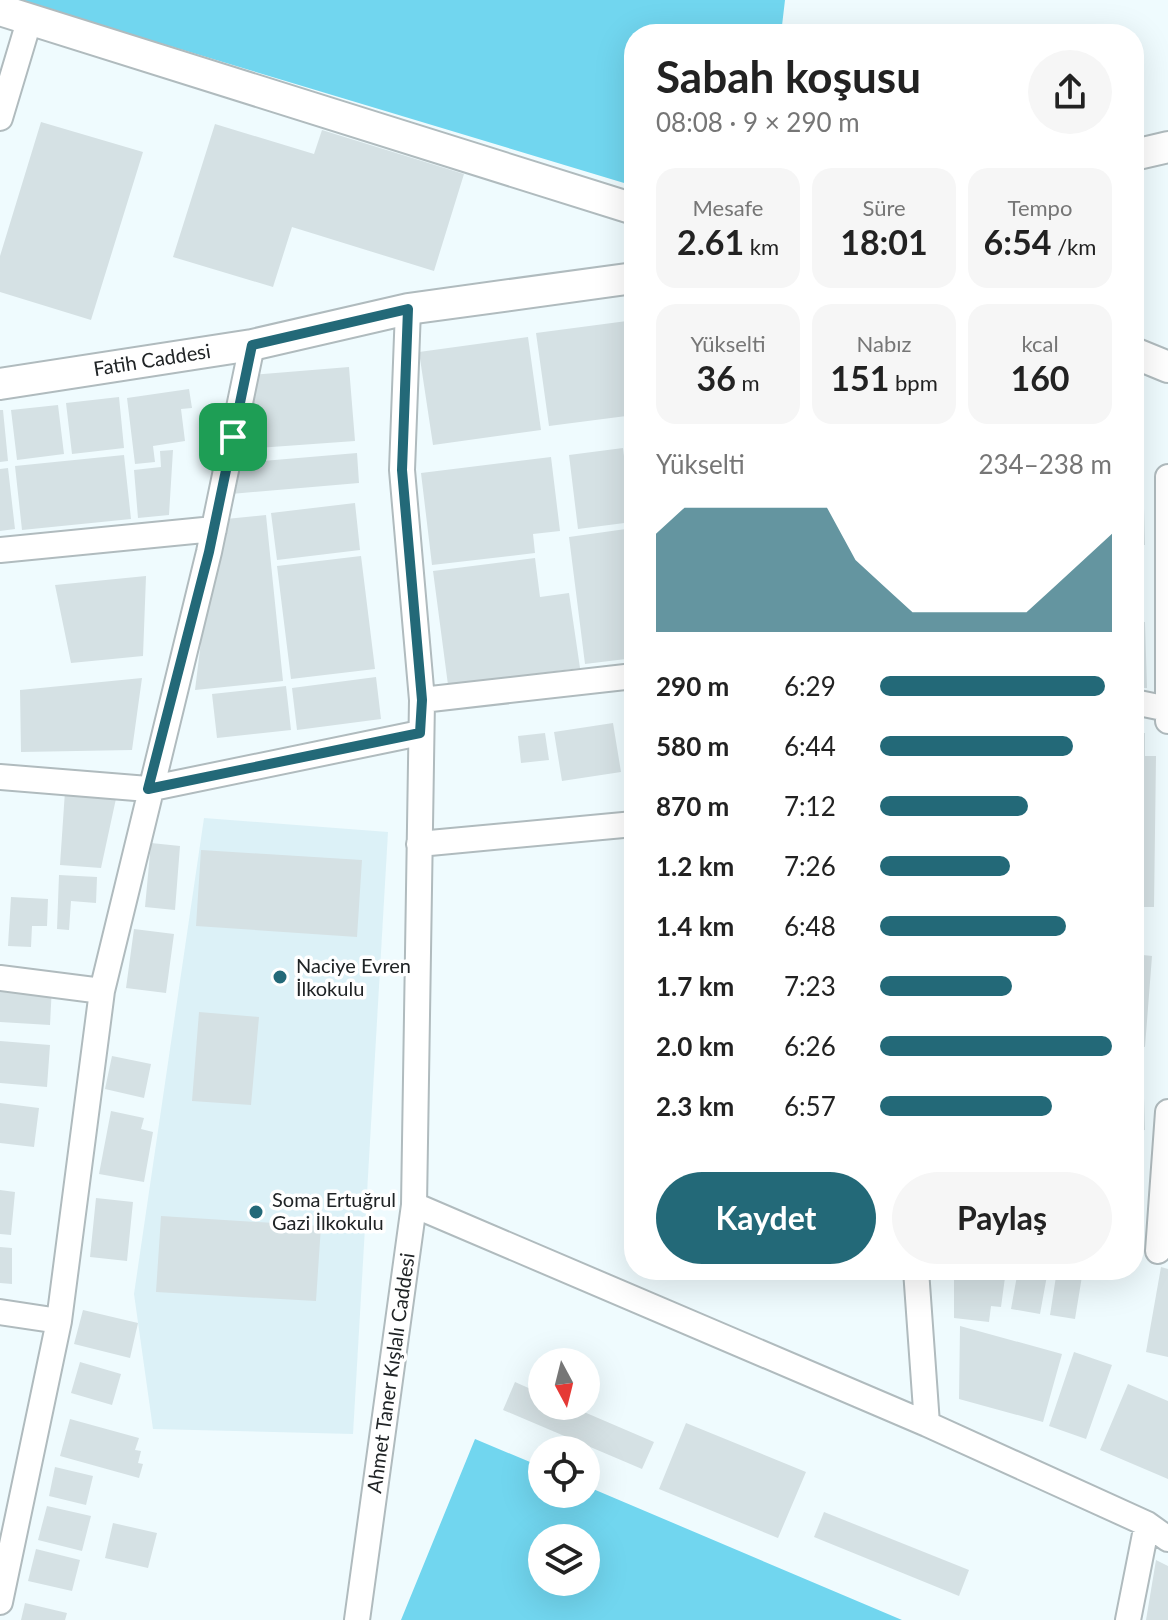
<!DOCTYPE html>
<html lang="tr">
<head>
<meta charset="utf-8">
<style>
  :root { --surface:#fff; --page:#f6f6f6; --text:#222; --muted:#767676; --accent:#236978 }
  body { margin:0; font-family:Lato,sans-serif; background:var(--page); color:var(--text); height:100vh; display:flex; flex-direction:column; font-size:30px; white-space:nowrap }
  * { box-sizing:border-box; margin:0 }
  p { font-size:26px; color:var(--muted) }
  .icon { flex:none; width:44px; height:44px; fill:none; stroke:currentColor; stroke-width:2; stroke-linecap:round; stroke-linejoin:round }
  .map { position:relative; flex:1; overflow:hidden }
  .panel { position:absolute; left:624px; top:24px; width:520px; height:1256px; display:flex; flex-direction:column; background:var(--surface); border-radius:32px; box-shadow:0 8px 32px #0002 }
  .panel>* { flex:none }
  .needle { width:52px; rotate:173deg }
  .fabs { position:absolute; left:528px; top:1348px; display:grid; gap:16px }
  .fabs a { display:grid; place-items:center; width:72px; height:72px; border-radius:50%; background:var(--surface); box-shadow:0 8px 32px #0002; font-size:40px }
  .pin { position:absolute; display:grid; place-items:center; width:68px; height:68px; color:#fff; margin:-34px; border-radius:16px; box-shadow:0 4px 12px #0006 }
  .round { display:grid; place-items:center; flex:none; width:84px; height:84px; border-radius:42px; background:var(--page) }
  .head { display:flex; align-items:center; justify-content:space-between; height:136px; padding:0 32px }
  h1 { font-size:44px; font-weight:700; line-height:60px }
  .metrics { display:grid; grid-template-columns:repeat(3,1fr); gap:12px; height:136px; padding:8px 32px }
  .metrics div { display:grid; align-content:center; border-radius:20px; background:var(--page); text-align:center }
  .metrics b { font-size:34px; font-weight:700 }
  .metrics small { font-size:22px; font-weight:400 }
  .metrics p { font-size:22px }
  .chart { height:224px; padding:16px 32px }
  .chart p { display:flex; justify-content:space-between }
  .chart svg { width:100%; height:144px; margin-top:8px; fill:var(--accent); opacity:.7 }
  .action { display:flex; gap:16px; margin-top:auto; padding:16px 32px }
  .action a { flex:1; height:92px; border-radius:48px; background:var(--accent); color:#fff; font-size:32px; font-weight:700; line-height:92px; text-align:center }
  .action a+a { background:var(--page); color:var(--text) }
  ul { padding:0 32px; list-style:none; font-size:26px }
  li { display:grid; grid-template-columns:128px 96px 1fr; align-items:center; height:60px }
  li i { height:20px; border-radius:10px; background:var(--accent) }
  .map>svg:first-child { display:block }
  .built { fill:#dcf1f7 }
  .green { fill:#71d6ef; fill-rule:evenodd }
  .building { fill:#d5e1e4 }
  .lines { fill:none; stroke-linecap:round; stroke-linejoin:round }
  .minor-casing { stroke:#b0bbbe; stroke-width:28 }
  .tertiary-casing { stroke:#b0bbbe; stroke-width:34 }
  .minor { stroke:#fff; stroke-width:24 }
  .tertiary { stroke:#fff; stroke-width:30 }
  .route-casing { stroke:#fff; stroke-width:16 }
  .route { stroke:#236978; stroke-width:10 }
  .poi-dot { fill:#236978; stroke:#fff; stroke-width:3 }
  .labels { text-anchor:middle; stroke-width:7; stroke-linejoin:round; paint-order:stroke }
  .street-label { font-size:20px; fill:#202426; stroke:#fff }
  .poi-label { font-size:20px; fill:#202426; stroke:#fff; text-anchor:start }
</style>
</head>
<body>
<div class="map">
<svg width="1168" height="1620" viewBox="0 0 1168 1620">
  <rect width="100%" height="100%" fill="#effbfe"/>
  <path class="built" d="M204,818L388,832L353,1434L153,1429L134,1294Z"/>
  <path class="green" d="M17,0H785L781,34H634V186Z
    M475,1439L542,1467V1494H586V1486L902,1620H401ZM542,1538H586V1582H542Z"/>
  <path class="building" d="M41,122L143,152L91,320L0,292V256Z
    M215,124L314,154L322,130L464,174L434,271L292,227L273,287L173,257Z
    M627,321L634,370V415L549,426L536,333Z
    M528,337L541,430L433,445L419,352Z
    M349,367L355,441L245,449L252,375Z
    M189,389L192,408L181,409L185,441L153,446L155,462L135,464L127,398Z
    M119,397L124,448L72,454L66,403Z
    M58,405L64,454L17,460L11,410Z
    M0,410H3L8,461L0,462Z
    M623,448L632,522L578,529L569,455Z
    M173,450L169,515L138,518L134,470L161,467L160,451Z
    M357,453L359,483L231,494L228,464Z
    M124,455L131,519L22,530L15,466Z
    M551,457L560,531L533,534L535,553L432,565L421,473Z
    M8,468L15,529L0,531V469Z
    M355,503L360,550L277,560L271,513Z
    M1134,508H1144L1145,545H1134Z
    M266,515L283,681L195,690L216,520Z
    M633,528L634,658L585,664L569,537Z
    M361,556L375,669L291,679L277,566Z
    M535,558L540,597L569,593L580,668L448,685L433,571Z
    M146,576L143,656L71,663L55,585Z
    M1134,622H1145L1147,688H1134Z
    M376,677L381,719L297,730L292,688Z
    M142,678L132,750L21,752L20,690Z
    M286,686L291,730L217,738L212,694Z
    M613,723L621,772L562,781L554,732Z
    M545,733L549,760L521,763L518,736Z
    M1134,733H1145V756H1156L1154,907H1134Z
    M65,791L117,794L101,868L60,865Z
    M151,843L180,846L175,910L145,907Z
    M201,850L362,860L357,937L196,926Z
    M59,875L97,877L96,903L71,901L69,930L57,929Z
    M11,897L48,899L47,926H32L31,947L8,946Z
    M134,929L174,934L166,993L126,988Z
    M1134,954L1152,956L1145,1047L1134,1046Z
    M0,983L52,986L50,1025L0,1022Z
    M199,1012L259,1017L251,1105L192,1101Z
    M0,1041L50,1045L47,1087L0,1083Z
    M112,1056L151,1064L144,1098L105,1089Z
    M1142,1060L1143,1090H1134V1061Z
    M1134,1098H1144L1145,1130L1134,1131Z
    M0,1103L39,1108L34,1147L0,1143Z
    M111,1111L144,1118L141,1129L153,1132L144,1182L99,1174Z
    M1134,1180H1140L1141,1222H1134Z
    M0,1190L15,1192L11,1235L0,1234Z
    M96,1198L133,1202L127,1261L90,1257Z
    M161,1216L321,1226L316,1301L156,1292Z
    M0,1247L12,1248V1284L0,1283Z
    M1161,1267L1168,1269V1357L1146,1352Z
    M954,1270H1006L1001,1307L991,1306L989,1322L954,1318Z
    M1018,1270H1048L1040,1314L1011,1309Z
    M1057,1270H1083L1075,1319L1050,1315Z
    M83,1310L138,1323L130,1358L74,1344Z
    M960,1326L1062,1354L1043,1422L959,1399Z
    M1074,1352L1112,1365L1086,1439L1049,1426Z
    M80,1362L121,1374L112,1405L71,1393Z
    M515,1382L542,1394V1406H570L654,1442L642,1469L503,1410Z
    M1128,1384L1168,1401V1479L1100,1450Z
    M70,1419L139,1438L135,1450L141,1451L138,1463L143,1464L139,1478L60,1456Z
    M686,1423L806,1472L778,1538L659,1489Z
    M55,1467L93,1476L86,1505L49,1496Z
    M47,1506L91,1516L82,1551L38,1540Z
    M824,1512L969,1570L959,1596L814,1537Z
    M113,1523L157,1533L148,1568L105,1558Z
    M36,1549L80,1560L72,1591L28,1581Z
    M1156,1560L1168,1566V1620H1146Z
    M25,1603L67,1613L65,1620H21Z"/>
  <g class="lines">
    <defs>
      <path id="minor" d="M0,118L30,18
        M1168,477V721
        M0,550L214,529
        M422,700L634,676
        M1134,702L1168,709
        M0,777L148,789L420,733
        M419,844L634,824
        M0,978L102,991
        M414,1205L927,1424L1147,1524L1168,1539
        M1158,1251L1168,1112
        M916,1270L927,1424
        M0,1312L59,1321
        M0,1602L59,1321L102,991L209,552L252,345
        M357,1620L414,1205L422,700L402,470L408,309
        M1128,1620L1147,1524"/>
      <path id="tertiary" d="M0,10L634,209
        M1134,155L1168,147
        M1134,353L1168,367
        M0,384L252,345L408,309L634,278"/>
    </defs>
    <use href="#minor" class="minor-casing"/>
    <use href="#tertiary" class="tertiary-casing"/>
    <use href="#minor" class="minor"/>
    <use href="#tertiary" class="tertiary"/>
  </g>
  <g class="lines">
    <defs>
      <path id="route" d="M408,309L402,470L422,700L420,733L148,789L209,552L252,345Z"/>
    </defs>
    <use href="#route" class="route-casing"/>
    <use href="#route" class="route"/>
  </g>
  <g class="poi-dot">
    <circle cx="280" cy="977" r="8"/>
    <circle cx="256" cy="1212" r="8"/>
  </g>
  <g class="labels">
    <g class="street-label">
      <text transform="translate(152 360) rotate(-9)" y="7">Fatih Caddesi</text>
      <text transform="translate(391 1373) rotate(-82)" y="7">Ahmet Taner Kışlalı Caddesi</text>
    </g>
    <g class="poi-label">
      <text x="296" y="973">Naciye Evren<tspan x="296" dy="23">İlkokulu</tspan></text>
      <text x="272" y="1207">Soma Ertuğrul<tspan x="272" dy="23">Gazi İlkokulu</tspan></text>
    </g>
  </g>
</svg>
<div class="fabs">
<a><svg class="needle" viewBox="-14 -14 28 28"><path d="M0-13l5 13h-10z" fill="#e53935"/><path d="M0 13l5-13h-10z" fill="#767676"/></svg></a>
<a><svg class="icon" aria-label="locate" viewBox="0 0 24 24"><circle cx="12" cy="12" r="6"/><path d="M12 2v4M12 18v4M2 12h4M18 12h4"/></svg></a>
<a><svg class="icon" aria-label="layers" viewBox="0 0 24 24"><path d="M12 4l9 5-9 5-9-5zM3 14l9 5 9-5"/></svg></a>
</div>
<div class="pin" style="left:233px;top:437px;background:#1e9e55"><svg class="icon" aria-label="arrive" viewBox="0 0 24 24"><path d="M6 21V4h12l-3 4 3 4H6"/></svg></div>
<section class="panel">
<div class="head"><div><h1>Sabah koşusu</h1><p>08:08 · 9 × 290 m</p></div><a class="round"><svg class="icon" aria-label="share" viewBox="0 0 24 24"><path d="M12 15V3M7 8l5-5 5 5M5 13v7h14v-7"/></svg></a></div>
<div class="metrics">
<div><p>Mesafe</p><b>2.61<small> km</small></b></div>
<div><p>Süre</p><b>18:01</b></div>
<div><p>Tempo</p><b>6:54<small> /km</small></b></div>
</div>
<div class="metrics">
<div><p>Yükselti</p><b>36<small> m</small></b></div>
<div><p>Nabız</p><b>151<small> bpm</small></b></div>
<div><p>kcal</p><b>160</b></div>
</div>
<div class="chart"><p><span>Yükselti</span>234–238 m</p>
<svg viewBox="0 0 160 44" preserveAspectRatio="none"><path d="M0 44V14L10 6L20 6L30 6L40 6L50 6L60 6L70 22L80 30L90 38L100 38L110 38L120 38L130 38L140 30L150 22L160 14V44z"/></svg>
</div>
<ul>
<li><b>290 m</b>6:29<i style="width:97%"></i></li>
<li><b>580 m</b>6:44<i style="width:83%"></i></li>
<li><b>870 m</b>7:12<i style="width:64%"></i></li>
<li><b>1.2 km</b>7:26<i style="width:56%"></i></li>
<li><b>1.4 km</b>6:48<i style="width:80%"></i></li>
<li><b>1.7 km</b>7:23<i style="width:57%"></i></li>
<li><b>2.0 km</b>6:26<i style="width:100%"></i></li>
<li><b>2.3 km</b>6:57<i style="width:74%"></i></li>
</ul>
<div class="action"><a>Kaydet</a><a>Paylaş</a></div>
</section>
</div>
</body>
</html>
